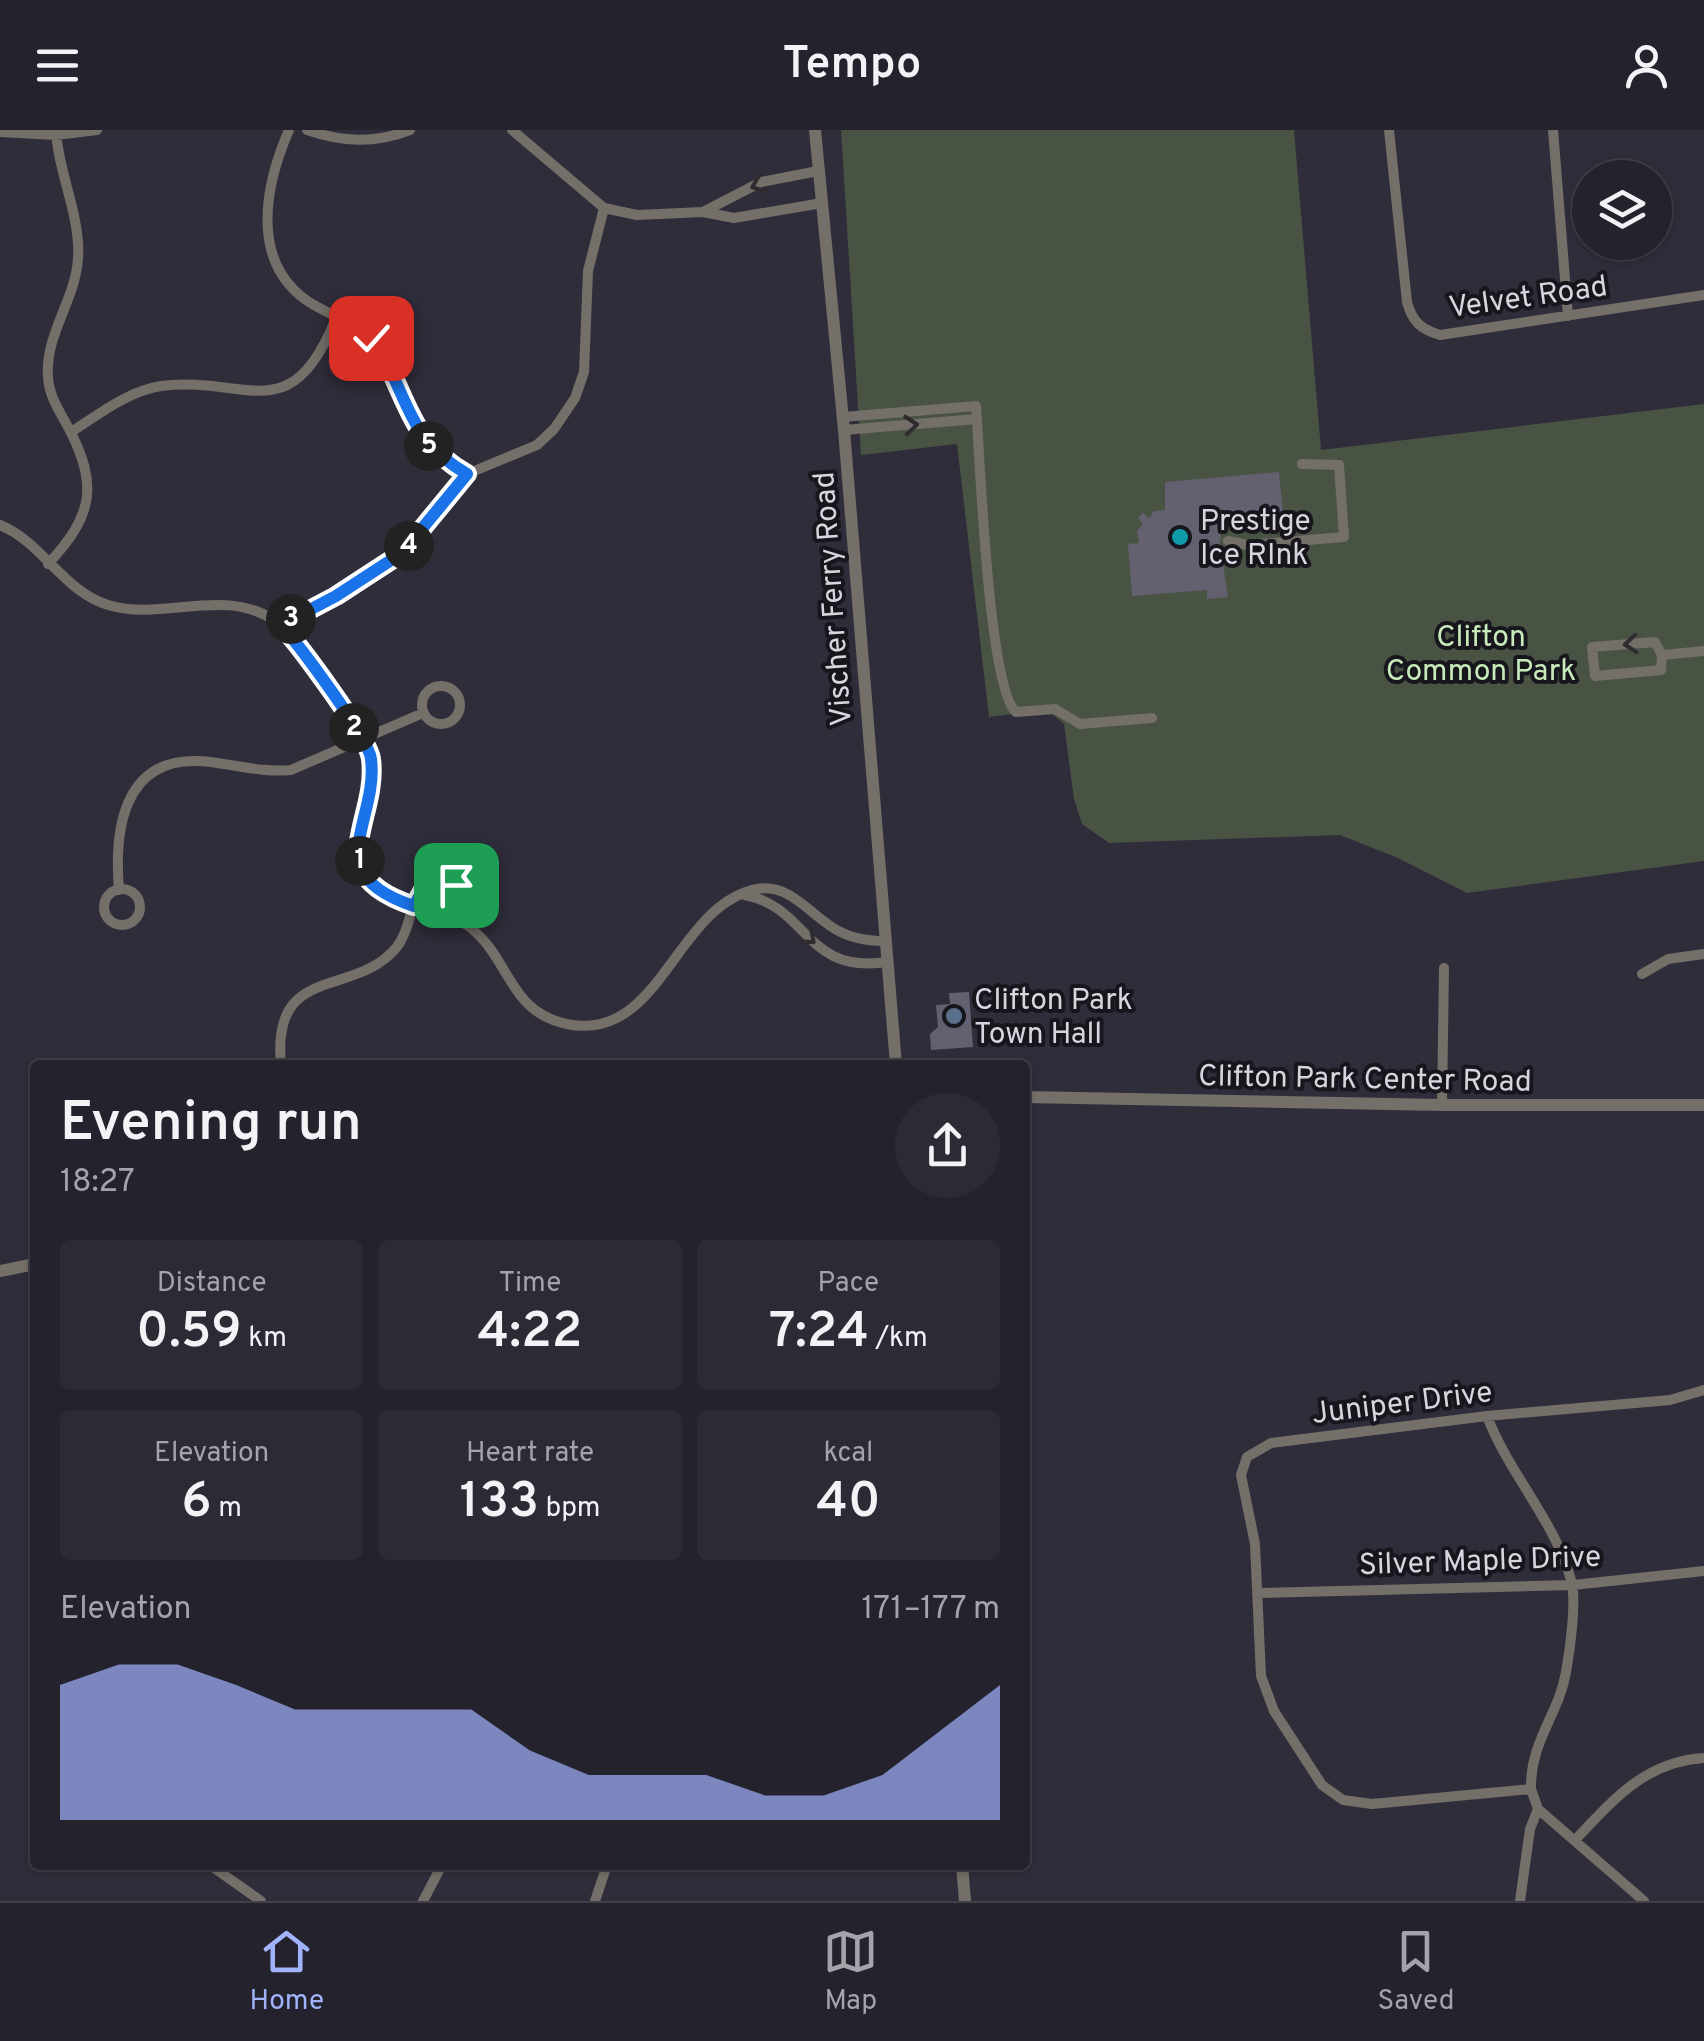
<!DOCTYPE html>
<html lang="en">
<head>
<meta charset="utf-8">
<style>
  :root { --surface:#24222c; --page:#2c2a34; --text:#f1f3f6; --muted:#a3a4a9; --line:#413f48; --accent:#a1b3fd }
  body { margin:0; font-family:Overpass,sans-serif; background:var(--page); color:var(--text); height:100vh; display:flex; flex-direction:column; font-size:38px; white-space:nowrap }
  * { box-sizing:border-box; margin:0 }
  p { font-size:32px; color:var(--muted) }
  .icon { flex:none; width:55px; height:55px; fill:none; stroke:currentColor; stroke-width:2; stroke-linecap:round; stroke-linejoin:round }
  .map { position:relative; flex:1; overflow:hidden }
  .panel { position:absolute; left:30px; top:930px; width:1000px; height:810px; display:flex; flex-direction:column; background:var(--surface); border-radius:10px; box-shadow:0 2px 8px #0004,0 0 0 2px var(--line) }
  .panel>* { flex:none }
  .controls { position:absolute; left:1572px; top:30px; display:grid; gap:20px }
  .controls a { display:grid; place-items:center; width:100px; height:100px; border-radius:50%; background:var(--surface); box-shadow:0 2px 8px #0004,0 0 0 2px var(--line); font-size:50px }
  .pin { position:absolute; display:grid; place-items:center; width:85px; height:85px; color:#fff; margin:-42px; border-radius:20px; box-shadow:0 5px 15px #0006 }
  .km { position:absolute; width:50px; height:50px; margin:-25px; border-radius:50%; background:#222; color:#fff; font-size:28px; line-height:50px; text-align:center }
  .round { display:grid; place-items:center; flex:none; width:105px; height:105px; border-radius:52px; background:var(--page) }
  .overview { display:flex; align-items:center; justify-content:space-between; height:170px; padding:0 30px }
  h1 { font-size:55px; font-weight:600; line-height:75px }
  .stats { display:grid; grid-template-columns:repeat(3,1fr); gap:15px; height:170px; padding:10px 30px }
  .stats div { display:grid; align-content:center; border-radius:10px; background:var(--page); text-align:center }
  .stats b { font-size:50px; font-weight:600 }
  .stats small { font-size:28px; font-weight:400 }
  .stats p { font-size:28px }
  .chart { height:280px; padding:20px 30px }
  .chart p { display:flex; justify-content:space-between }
  .chart svg { width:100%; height:180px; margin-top:10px; fill:var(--accent); opacity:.7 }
  header { display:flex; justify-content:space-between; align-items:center; height:130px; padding:0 30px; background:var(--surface); font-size:45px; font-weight:600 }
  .menu { display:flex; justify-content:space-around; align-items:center; height:140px; border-top:2px solid var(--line); background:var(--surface); font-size:28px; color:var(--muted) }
  .menu a { display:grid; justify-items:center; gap:5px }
  .menu .selected { color:var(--accent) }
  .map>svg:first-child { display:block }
  .green { fill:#485343 }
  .building { fill:#636070 }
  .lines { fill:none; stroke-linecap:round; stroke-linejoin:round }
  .minor { stroke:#756f69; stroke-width:10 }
  .tertiary { stroke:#756f69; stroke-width:12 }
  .oneway { stroke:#2f2c30 }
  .route-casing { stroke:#fff; stroke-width:20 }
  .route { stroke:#1a73e8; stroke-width:12 }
  .culture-dot { fill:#0f9aa8; stroke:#18161d; stroke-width:4 }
  .service-dot { fill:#5c6f8a; stroke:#18161d; stroke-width:4 }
  .labels { text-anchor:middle; stroke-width:8; stroke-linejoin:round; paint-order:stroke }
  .street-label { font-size:30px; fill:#d7d5de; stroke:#18161d }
  .poi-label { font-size:30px; fill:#d7d5de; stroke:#18161d; text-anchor:start }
  .park-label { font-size:30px; fill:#c7eaba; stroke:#18161d }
</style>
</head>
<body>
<header><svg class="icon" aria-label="menu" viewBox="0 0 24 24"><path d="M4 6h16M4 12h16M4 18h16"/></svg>Tempo<svg class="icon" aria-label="person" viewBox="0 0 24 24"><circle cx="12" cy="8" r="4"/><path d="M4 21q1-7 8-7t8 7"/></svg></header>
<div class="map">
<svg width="1704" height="1771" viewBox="0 0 1704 1771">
  <rect width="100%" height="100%" fill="#302d3b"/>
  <path class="green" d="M841,0H1294L1321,320L1704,274V731L1467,763L1398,728L1340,705L1109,713L1082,694L1074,669L1064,594L1046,579L989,587L957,314L861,325Z"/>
  <path class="building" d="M1279,342L1284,394L1221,398L1220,413L1228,467L1207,469V460L1132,466L1128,414L1139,413L1137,401L1143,394L1138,388L1143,383L1149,388L1154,381L1165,380V352Z
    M969,862L973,917L931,920L930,904L938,897L936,875L950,874L949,863Z"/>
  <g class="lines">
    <path class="minor" d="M289,0C266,53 249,129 306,170C327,185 360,193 376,215C414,268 403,306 467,344
      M307,0C342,12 374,14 410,0
      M512,0L604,78L637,85L703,82L734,88L822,73
      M1389,0L1407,172C1412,191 1420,199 1440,205L1704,165
      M1553,0L1568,186
      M0,2L56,5L97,0
      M703,82L761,52L818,41
      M843,287L976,276C980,326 988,557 1016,582L1055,579L1080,594L1152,588
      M844,300L977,289
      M71,302C98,285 128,261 161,256C246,245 291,302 336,188
      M0,395C42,412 64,462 108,475C165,492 224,455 277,492C295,504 360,600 369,621C372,628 372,636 372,643C373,676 348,706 363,739C383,782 439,772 472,799C512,832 509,885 572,895C662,908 676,775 757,759C790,753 809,784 835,799C850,808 867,811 885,811
      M1228,411L1248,415L1344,407L1339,335L1302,334
      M48,434C93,386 99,355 68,297C59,280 49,266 48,247C45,204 75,171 78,129C81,86 58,43 56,0
      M281,495L336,466L402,423L467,344L537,315L554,299L575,268L584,242L588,141L604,78
      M1662,525L1655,512L1592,517L1595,546L1661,540L1662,525L1704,521
      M422 575a19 19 0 1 1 38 0a19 19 0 1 1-38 0Z
      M104 777a18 18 0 1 1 36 0a18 18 0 1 1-36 0Z
      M119,760C114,700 123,628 199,631C231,633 259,643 291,640L423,583
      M745,765C810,778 804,844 887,832
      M1642,844L1668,829L1704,824
      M281,935C271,832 353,869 396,818C414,796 409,758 437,744L453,747L458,762L451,786
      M1442,975L1444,838
      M1487,1286C1509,1344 1555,1391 1571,1450C1577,1470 1570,1520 1566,1542C1559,1584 1530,1611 1531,1659
      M1258,1463L1573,1455L1704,1441
      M1576,1709C1613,1670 1646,1631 1704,1628
      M210,1735L261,1771
      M423,1771L442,1735
      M595,1771L607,1735
      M1520,1771L1530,1699L1538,1679
      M1644,1771L1538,1679L1531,1659L1372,1674L1343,1670L1322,1655L1274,1581L1261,1546L1255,1414L1241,1345L1247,1327L1271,1313L1487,1286L1670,1270L1704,1260"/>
    <path class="tertiary" d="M815,0L844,300L896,935
      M1025,967L1442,975H1704
      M0,1141L35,1134
      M962,1735L965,1771"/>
  </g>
  <defs><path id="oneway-chevron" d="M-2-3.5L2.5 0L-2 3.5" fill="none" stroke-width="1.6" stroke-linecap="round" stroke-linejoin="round" transform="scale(2.5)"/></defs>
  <g class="oneway">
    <use href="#oneway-chevron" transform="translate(758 55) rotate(159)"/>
    <use href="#oneway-chevron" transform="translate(911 295) rotate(-5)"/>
    <use href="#oneway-chevron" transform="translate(1631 514) rotate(175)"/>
    <use href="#oneway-chevron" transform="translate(809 808) rotate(42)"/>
  </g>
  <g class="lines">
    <defs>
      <path id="route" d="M371,208C410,262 403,307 467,344L402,423L336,466L281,495C298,514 369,608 371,629C379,692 316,744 414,776L430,747L437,744L453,748L456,755"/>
    </defs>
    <use href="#route" class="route-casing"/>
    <use href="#route" class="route"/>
  </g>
  <circle class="culture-dot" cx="1180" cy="407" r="10"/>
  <circle class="service-dot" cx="954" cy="886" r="10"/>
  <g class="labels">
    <g class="street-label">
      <text transform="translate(1528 166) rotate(-8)" y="10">Velvet Road</text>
      <text transform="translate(832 469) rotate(-94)" y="10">Vischer Ferry Road</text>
      <text transform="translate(1365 948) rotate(1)" y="10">Clifton Park Center Road</text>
      <text transform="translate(1402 1272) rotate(-7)" y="10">Juniper Drive</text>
      <text transform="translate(1480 1430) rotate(-2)" y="10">Silver Maple Drive</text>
    </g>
    <g class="poi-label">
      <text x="1200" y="400">Prestige<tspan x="1200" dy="34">Ice RInk</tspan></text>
      <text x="974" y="879">Clifton Park<tspan x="974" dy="34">Town Hall</tspan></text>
    </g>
    <g class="park-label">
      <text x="1481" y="516">Clifton<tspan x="1481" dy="34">Common Park</tspan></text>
    </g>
  </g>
</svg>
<div class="controls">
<a><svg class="icon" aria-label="layers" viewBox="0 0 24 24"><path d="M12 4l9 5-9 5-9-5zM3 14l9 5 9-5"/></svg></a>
</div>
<div class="pin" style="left:456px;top:755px;background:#1e9e55"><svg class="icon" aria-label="arrive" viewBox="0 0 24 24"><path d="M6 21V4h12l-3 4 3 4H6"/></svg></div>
<div class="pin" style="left:371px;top:208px;background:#d93025"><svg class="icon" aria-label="check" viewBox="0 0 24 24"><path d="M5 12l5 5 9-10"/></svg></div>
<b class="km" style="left:360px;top:731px">1</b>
<b class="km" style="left:354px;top:598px">2</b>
<b class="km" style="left:291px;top:489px">3</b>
<b class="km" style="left:409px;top:416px">4</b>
<b class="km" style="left:429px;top:316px">5</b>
<section class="panel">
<div class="overview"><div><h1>Evening run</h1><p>18:27</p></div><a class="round"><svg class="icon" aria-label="share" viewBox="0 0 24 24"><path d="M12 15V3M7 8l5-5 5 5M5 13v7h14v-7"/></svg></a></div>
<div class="stats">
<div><p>Distance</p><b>0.59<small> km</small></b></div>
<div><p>Time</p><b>4:22</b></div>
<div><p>Pace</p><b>7:24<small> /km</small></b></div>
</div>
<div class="stats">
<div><p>Elevation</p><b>6<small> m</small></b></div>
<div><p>Heart rate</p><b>133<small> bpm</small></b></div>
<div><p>kcal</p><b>40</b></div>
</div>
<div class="chart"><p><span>Elevation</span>171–177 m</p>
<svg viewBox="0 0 160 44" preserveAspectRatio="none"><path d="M0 44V11L10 6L20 6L30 11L40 17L50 17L60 17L70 17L80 27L90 33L100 33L110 33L120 38L130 38L140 33L150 22L160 11V44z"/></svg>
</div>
</section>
</div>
<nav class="menu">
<a class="selected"><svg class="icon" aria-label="home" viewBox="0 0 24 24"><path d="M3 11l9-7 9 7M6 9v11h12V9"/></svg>Home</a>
<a><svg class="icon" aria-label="map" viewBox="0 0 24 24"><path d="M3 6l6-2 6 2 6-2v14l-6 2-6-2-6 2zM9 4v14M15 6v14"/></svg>Map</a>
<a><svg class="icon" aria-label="saved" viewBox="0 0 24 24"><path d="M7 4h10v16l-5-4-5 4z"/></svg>Saved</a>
</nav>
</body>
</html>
